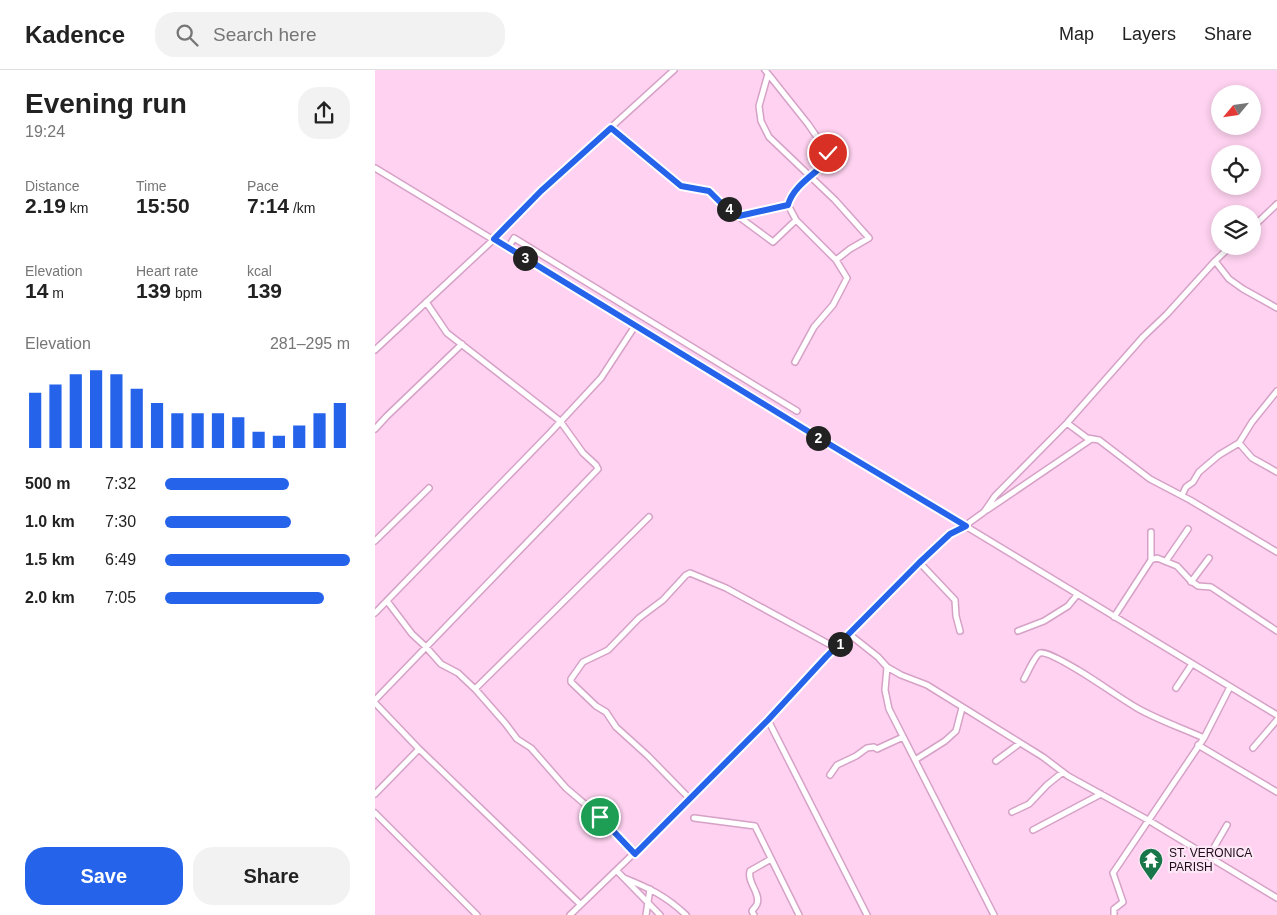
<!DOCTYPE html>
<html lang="en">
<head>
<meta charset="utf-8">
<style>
  :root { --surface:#fff; --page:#f2f2f2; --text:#222; --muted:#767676; --line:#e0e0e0; --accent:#2563eb }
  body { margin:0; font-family:Arial,sans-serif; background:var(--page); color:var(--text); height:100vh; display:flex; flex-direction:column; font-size:19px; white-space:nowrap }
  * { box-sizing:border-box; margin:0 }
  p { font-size:16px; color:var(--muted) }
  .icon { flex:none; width:28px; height:28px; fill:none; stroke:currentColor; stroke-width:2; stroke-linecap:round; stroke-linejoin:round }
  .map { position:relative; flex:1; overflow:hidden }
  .side { display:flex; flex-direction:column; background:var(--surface); width:375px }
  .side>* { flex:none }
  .needle { width:32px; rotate:241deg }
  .tools { position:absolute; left:836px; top:15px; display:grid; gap:10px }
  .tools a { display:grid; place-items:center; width:50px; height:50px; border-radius:50%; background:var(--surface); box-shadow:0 2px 8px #0003; font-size:25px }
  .pin { position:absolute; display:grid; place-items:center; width:42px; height:42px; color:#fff; margin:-21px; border:2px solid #fff; border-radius:50%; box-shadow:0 1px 5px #0007 }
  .km { position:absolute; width:25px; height:25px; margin:-12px; border-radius:50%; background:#222; color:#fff; font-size:14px; line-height:25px; text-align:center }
  .round { display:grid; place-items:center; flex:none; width:52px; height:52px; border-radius:20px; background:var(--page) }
  .head { display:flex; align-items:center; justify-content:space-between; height:85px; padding:0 25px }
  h1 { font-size:28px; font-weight:700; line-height:38px }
  .metrics { display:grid; grid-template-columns:repeat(3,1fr); gap:8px; height:85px; padding:5px 25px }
  .metrics div { display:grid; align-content:center }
  .metrics b { font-size:21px; font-weight:700 }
  .metrics small { font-size:14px; font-weight:400 }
  .metrics p { font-size:14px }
  .chart { height:140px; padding:10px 25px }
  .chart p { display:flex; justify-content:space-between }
  .chart svg { width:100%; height:90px; margin-top:5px; stroke:var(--accent); stroke-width:6 }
  .cta { display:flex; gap:10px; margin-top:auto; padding:10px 25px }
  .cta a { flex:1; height:58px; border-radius:20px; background:var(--accent); color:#fff; font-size:20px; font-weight:700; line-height:58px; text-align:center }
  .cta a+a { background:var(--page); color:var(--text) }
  ul { padding:0 25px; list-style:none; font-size:16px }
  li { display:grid; grid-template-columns:80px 60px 1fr; align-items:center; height:38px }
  li i { height:12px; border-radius:6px; background:var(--accent) }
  header { display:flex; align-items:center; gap:30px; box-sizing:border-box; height:70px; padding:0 25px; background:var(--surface); border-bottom:1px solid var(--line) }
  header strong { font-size:24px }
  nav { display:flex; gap:28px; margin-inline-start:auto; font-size:18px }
  .search { width:350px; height:45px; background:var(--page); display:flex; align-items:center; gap:12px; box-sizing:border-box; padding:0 18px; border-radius:20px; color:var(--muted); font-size:19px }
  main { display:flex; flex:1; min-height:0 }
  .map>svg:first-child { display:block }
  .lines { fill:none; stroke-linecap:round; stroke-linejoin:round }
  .minor-casing { stroke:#d6a1c6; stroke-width:8 }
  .minor { stroke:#fff; stroke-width:5 }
  .route-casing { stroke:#fff; stroke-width:10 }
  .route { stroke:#2563eb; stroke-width:6 }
  .labels { text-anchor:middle; stroke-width:4.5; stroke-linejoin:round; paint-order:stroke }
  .poi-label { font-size:12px; fill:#1e0b19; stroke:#fde7f6; text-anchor:start }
</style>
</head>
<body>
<header>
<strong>Kadence</strong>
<div class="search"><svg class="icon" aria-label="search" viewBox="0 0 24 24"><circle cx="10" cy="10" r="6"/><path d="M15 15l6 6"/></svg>Search here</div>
<nav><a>Map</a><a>Layers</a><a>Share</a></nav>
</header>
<main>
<section class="side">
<div class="head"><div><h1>Evening run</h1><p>19:24</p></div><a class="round"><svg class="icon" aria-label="share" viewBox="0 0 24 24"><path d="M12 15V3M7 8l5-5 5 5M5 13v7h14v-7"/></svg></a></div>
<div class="metrics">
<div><p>Distance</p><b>2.19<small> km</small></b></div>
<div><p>Time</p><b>15:50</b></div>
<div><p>Pace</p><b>7:14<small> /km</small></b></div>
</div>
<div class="metrics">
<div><p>Elevation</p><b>14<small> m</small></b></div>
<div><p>Heart rate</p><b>139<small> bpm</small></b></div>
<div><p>kcal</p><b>139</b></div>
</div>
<div class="chart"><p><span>Elevation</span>281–295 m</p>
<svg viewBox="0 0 160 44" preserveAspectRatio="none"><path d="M5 44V17M15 44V13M25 44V8M35 44V6M45 44V8M55 44V15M65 44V22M75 44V27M85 44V27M95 44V27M105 44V29M115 44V36M125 44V38M135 44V33M145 44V27M155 44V22"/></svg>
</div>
<ul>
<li><b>500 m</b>7:32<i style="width:67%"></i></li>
<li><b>1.0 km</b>7:30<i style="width:68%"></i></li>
<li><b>1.5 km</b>6:49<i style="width:100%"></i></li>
<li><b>2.0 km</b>7:05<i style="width:86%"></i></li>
</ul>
<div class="cta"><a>Save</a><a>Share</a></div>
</section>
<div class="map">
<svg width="902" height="845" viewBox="0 0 902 845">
  <rect width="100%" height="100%" fill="#fed2f0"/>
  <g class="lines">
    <defs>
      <path id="minor" d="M390,0L433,54L453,83L454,90C440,104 418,115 413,135L421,150L461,190L472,208L458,235L439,257L420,292
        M393,4L384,36L386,51L394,67L460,130L494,168L475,179L461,190
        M236,58L306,116L334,121L348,135L398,172L421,150
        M0,98L902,645
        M364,146L413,135
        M878,157L902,134
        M133,178L139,168L422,341
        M840,191L854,209L868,219L902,238
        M0,280L119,169L166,121L299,0
        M692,353L712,368L724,370L775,409L815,430L902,482
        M0,359L12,346L87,274
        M864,373L877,388L902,402
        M807,425L811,417L818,412L824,402L844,385L864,373L877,352L902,321
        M612,440L715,370
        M776,462V490
        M0,471L54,418
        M791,491L813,459
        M545,493L580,530L581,546L585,561
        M816,512L834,488
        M12,531L37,564L51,577L66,594L83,603L101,620L130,653L142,669L156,678L191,718L225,747L260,784
        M0,543L174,364L226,308L260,256
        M739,547L776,490L782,488L802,496L815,510L823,516L836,517L902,561
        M643,561L669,551L693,536L702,525
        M474,564L503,587L512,597L526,605L552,615L668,687L693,706L773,750L902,828
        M512,597L510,620L514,639L619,845
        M649,609C652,604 660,585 665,583C672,581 696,596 703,600C723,612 742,626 762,638C783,650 807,658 829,668
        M801,618L817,594
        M100,619L274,447
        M0,630L223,399L221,395L208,383L185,351L72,263L51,232
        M0,633L44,679L205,834
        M393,650L492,845
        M823,675L902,722
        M878,678L902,650
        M540,690L570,671L581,661L587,638
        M621,691L645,673
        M455,705L462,695L481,686L492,678L499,677L502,679L528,667
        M0,724L44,679
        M315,729L273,686L241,657L231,642L221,636L196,612V609L208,592L233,580L264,548L288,530L311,505L315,503L351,518L461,578
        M637,742L654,734L672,715L688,702
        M0,743L102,845
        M319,748L380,756L424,845
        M658,760L726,724
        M834,786L852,755
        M242,801L285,845
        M249,808C274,818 291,826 311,845
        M195,845L315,729L393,650L451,587L545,493L575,464L591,455L609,442L620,426L692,353L768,267L792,244L840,191L856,176
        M271,845L275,819
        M379,845L377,841C378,839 381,837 382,834C386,823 372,813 375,801L396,789
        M739,845V839L748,832L738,803L829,668L855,617"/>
    </defs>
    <use href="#minor" class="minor-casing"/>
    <use href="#minor" class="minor"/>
  </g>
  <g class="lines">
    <defs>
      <path id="route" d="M225,747L260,784L393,650L451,587L544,493L575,464L591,456L444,368L119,169L166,121L236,58L306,116L334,121L348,135L364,146L413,135C418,116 440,104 454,90L453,83"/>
    </defs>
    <use href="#route" class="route-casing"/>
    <use href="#route" class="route"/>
  </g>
  <defs>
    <symbol id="temple-pin" viewBox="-11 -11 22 30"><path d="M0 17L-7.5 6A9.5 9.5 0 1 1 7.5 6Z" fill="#18764b" stroke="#fde7f6"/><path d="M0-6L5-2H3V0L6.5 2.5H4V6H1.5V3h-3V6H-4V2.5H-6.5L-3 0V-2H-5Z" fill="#fff"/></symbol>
  </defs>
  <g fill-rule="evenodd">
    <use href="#temple-pin" x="762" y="776" width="28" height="38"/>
  </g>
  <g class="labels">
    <g class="poi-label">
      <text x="794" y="787">ST. VERONICA<tspan x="794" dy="14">PARISH</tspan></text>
    </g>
  </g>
</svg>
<div class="tools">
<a><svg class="needle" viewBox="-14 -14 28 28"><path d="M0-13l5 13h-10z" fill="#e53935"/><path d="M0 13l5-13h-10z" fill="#767676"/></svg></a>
<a><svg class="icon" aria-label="locate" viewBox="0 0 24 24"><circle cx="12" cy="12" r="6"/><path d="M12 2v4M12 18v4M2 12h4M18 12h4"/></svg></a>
<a><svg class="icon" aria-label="layers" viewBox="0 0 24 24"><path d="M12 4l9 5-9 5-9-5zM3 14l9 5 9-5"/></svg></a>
</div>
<div class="pin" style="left:225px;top:747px;background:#1e9e55"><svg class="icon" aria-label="arrive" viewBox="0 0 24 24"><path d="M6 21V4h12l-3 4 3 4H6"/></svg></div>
<div class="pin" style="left:453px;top:83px;background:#d93025"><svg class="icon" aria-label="check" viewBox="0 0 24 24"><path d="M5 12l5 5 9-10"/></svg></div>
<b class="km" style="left:465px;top:574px">1</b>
<b class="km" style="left:443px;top:368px">2</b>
<b class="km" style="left:150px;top:188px">3</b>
<b class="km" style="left:354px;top:139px">4</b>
</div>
</main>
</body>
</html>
